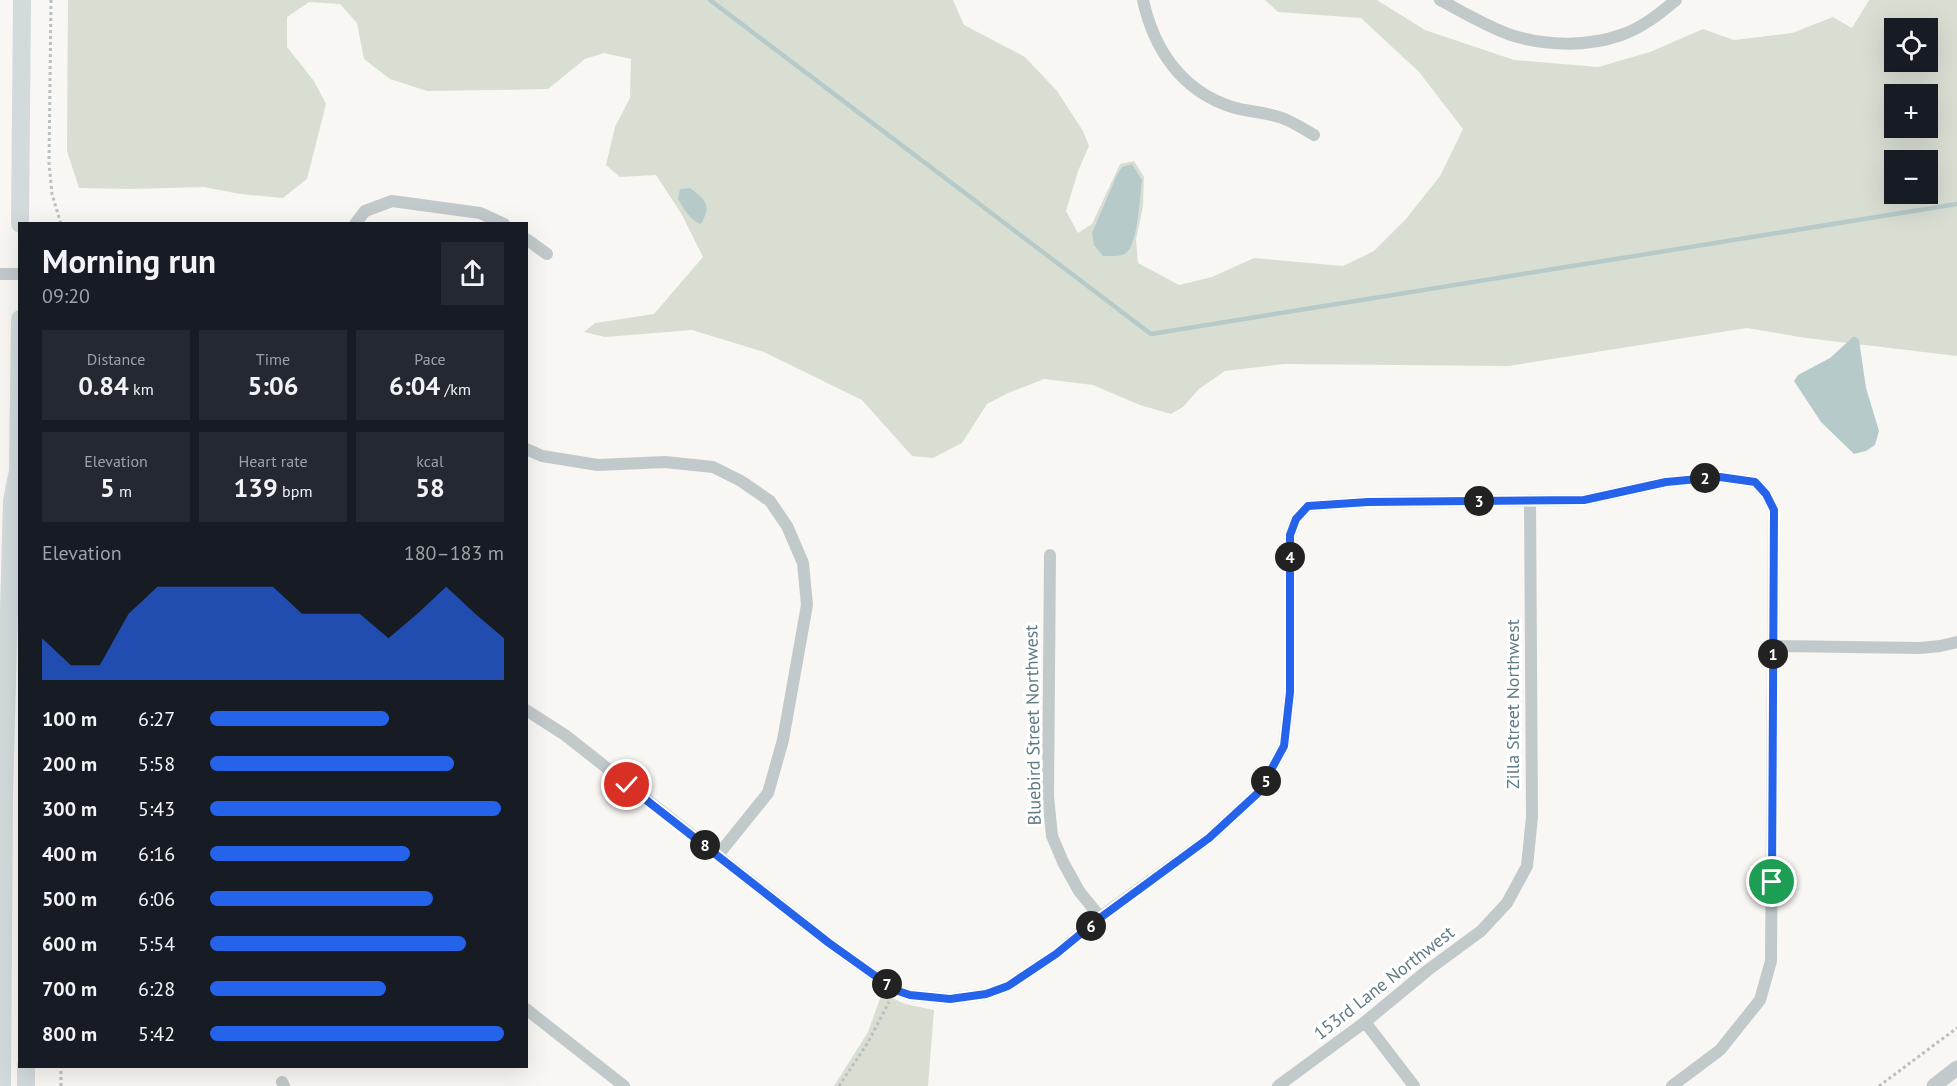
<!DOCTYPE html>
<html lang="en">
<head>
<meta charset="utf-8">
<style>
  :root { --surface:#171b24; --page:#242831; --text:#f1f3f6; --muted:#9ea1a6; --accent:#2563eb }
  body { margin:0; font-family:"PT Sans",sans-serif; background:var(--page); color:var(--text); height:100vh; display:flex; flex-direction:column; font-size:22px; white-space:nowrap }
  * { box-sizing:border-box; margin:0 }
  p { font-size:20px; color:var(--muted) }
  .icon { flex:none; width:33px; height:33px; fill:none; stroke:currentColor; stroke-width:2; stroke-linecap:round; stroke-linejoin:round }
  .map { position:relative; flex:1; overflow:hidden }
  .sheet { position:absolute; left:18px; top:222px; width:510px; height:846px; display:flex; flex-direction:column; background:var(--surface); border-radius:0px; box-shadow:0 6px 24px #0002 }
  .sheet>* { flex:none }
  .controls { position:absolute; left:1884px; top:18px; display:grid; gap:12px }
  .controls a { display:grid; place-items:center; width:54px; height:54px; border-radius:0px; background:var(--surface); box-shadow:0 6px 24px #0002; font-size:30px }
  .pin { position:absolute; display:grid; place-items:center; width:51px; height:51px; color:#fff; margin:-26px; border:3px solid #fff; border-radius:50%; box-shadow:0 2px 6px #0007 }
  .km { position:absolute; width:30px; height:30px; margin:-15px; border-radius:50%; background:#222; color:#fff; font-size:16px; line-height:30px; text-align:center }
  .round { display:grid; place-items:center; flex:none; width:63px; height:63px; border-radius:0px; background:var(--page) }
  .head { display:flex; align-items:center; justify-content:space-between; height:102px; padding:0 24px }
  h1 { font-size:33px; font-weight:700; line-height:45px }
  .figures { display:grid; grid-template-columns:repeat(3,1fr); gap:9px; height:102px; padding:6px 24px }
  .figures div { display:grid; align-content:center; border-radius:0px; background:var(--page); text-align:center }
  .figures b { font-size:26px; font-weight:700 }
  .figures small { font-size:16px; font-weight:400 }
  .figures p { font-size:16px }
  .chart { height:168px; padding:12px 24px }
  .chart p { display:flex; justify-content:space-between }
  .chart svg { width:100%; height:108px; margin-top:6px; fill:var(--accent); opacity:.7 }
  ul { padding:0 24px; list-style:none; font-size:20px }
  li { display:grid; grid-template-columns:96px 72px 1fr; align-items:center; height:45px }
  li i { height:15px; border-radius:8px; background:var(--accent) }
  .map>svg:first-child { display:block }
  .green { fill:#d9ded3; fill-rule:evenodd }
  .water { fill:#b6caca }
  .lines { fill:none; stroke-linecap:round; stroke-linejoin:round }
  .stream { stroke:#b6caca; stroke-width:4.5 }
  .path { stroke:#babfc1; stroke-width:3; stroke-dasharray:3 3; stroke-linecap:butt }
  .minor { stroke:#c2c9cb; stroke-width:12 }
  .tertiary { stroke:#c2c9cb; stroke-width:15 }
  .secondary { stroke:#d2dadc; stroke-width:18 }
  .route-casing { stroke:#fff; stroke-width:12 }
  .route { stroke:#2563eb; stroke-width:8 }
  .labels { text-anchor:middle; stroke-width:6; stroke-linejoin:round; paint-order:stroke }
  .street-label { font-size:18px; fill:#5f7b83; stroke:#fff }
</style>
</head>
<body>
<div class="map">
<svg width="1957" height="1086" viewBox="0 0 1957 1086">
  <rect width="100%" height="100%" fill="#f8f7f4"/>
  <path class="green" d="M68,0H953L964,25L1025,57L1057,91L1083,131L1089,146L1078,171L1066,211L1078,233L1092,224L1120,164L1134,161L1144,177L1143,206L1136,240L1138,263L1179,285L1212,277L1254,258L1343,266L1374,251L1406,219L1440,176L1463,129L1419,72L1361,18L1278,12L1265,0H1377L1425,30L1514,60L1598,67L1650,52L1703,29L1734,40L1792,33L1833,17L1852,28L1869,0H1957V356L1806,338L1747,328L1509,366L1284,364L1225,371L1199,389L1183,407L1171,414L1140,405L1093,385L1044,379L1008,393L987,404L962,443L933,458L912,456L862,400L764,352L692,330L605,337L584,332L595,323L654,314L703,257L681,213L656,175L620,177L606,165L615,127L630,98L631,59L604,53L585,59L548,89L427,91L390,79L364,59L357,23L340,4L309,2L287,17V47L314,81L326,104L307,179L283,198L240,194L204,187L132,189L79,188L67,151ZM1894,28H1928V62H1894ZM1894,94H1928V128H1894ZM1894,160H1928V194H1894Z
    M882,993L905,1004L934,1010L928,1086H834L868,1032Z"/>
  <path class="water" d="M1132,164L1142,180C1140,195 1138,245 1126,253C1120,257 1110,256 1103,256L1094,245L1092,233L1117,175L1122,167Z
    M690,188C706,200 712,205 701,224C690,220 684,209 678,199L680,189Z
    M1853,337H1856L1859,340L1866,388L1879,431L1875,445L1866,451L1854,454L1821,422L1794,381L1798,375L1830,358Z"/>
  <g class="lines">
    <path class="stream" d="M710,0L1151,334L1957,204"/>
    <path class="path" d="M51,0L49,163L52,194L61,224
      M61,1086V1066
      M839,1086L867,1044L889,1002
      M1879,1086L1957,1028"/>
    <path class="minor" d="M1143,0C1154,50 1182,91 1232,107C1248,112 1266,112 1282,118C1293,122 1304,129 1314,135
      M1440,0C1463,12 1486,26 1511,35C1546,46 1587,47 1621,35C1642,28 1659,14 1676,0
      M355,224L365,211L392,201L480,213L504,224
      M526,239L547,254
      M0,274H20
      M526,449L542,456L598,465L665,462L713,467L741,481L770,501L787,526L803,563L807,605L783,740L768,793L718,855
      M1050,555L1048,796L1052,836L1063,862L1079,891L1100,917
      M1773,646L1920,648L1940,646L1957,642
      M526,710L565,735L829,943L895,990L910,995L950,999L986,994L1008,986L1056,954L1100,917L1209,838L1259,792L1284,746L1290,692V535L1296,519L1308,506L1368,502L1584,500L1666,482L1720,477L1755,482L1766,494L1774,510L1771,961L1760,1000L1720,1050L1672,1086
      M526,1009L624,1086
      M1365,1022L1414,1086
      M282,1082L284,1086
      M1278,1086L1365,1022L1428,970L1481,931L1507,903L1527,866L1532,817L1530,500"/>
    <path class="tertiary" d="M1934,1086L1957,1068"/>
    <path class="secondary" d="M20,224L22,0
      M2,1086L4,793L12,501L18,471L20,319
      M26,1086V1066"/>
  </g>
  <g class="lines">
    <defs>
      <path id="route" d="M627,785L829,943L895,990L910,995L950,999L986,994L1008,986L1056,954L1100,918L1209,838L1259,792L1284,746L1290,692V535L1296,519L1308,506L1368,502L1584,500L1666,482L1720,477L1755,482L1766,494L1774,510L1772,882"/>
    </defs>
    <use href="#route" class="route-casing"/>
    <use href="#route" class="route"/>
  </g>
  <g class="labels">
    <g class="street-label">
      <text transform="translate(1513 704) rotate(-90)" y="6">Zilla Street Northwest</text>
      <text transform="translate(1033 725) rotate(-91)" y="6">Bluebird Street Northwest</text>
      <text transform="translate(1384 983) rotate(-38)" y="6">153rd Lane Northwest</text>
    </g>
  </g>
</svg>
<div class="controls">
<a><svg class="icon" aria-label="locate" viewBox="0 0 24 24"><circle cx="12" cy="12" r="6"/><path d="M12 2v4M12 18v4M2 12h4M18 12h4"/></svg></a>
<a>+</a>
<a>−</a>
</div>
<div class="pin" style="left:1772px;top:882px;background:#1e9e55"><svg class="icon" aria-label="arrive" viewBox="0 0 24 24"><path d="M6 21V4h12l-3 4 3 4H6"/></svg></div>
<div class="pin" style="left:627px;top:785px;background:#d93025"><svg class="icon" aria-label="check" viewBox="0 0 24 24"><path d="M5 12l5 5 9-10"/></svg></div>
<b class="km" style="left:1773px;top:654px">1</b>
<b class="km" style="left:1705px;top:478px">2</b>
<b class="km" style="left:1479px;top:501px">3</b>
<b class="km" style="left:1290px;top:557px">4</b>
<b class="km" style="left:1266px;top:781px">5</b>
<b class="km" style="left:1091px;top:926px">6</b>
<b class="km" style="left:887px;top:984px">7</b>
<b class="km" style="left:705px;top:845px">8</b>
<section class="sheet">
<div class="head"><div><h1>Morning run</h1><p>09:20</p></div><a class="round"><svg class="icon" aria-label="share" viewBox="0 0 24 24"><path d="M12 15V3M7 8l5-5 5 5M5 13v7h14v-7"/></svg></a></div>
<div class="figures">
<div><p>Distance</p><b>0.84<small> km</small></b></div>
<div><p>Time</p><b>5:06</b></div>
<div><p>Pace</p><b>6:04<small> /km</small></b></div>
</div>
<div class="figures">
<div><p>Elevation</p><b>5<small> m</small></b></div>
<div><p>Heart rate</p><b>139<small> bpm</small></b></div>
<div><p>kcal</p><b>58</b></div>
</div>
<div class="chart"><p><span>Elevation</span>180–183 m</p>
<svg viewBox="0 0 160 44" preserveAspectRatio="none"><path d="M0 44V27L10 38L20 38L30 17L40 6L50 6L60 6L70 6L80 6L90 17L100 17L110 17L120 27L130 17L140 6L150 17L160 27V44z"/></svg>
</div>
<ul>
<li><b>100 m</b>6:27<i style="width:61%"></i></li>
<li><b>200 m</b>5:58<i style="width:83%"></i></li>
<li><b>300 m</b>5:43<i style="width:99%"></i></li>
<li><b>400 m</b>6:16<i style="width:68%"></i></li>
<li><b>500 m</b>6:06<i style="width:76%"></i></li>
<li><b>600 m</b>5:54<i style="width:87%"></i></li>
<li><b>700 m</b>6:28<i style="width:60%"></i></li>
<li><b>800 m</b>5:42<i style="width:100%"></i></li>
</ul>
</section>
</div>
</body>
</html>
